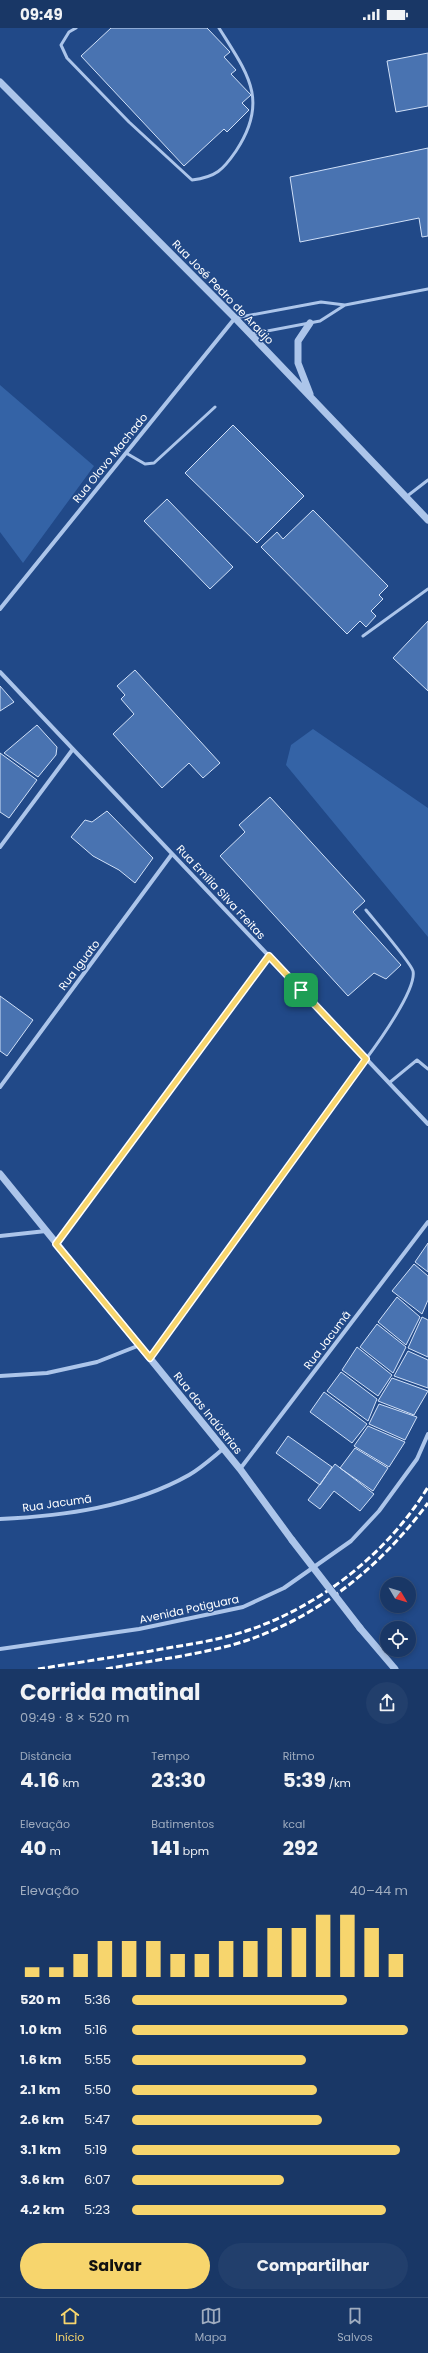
<!DOCTYPE html>
<html lang="pt">
<head>
<meta charset="utf-8">
<style>
  :root { --surface:#193766; --page:#223f6c; --text:#f1f3f6; --muted:#9facbf; --line:#37517a; --accent:#f7d56d }
  body { margin:0; font-family:Poppins,sans-serif; background:var(--page); color:var(--text); height:100vh; display:flex; flex-direction:column; font-size:15px; white-space:nowrap }
  * { box-sizing:border-box; margin:0 }
  p { font-size:13px; color:var(--muted) }
  .icon { flex:none; width:22px; height:22px; fill:none; stroke:currentColor; stroke-width:2; stroke-linecap:round; stroke-linejoin:round }
  .map { position:relative; height:1641px; overflow:hidden }
  .drawer { display:flex; flex-direction:column; background:var(--surface); flex:1 }
  .drawer>* { flex:none }
  .needle { width:26px; rotate:128deg }
  .controls { position:absolute; left:380px; top:1549px; display:grid; gap:8px }
  .controls a { display:grid; place-items:center; width:36px; height:36px; border-radius:50%; background:var(--surface); box-shadow:0 2px 6px #0003,0 0 0 1px var(--line); font-size:20px }
  .pin { position:absolute; display:grid; place-items:center; width:34px; height:34px; color:#fff; margin:-17px; border-radius:8px; box-shadow:0 2px 6px #0006 }
  .round { display:grid; place-items:center; flex:none; width:42px; height:42px; border-radius:21px; background:var(--page) }
  .overview { display:flex; align-items:center; justify-content:space-between; height:68px; padding:0 20px }
  h1 { font-size:22px; font-weight:700; line-height:30px }
  .metrics { display:grid; grid-template-columns:repeat(3,1fr); gap:6px; height:68px; padding:4px 20px }
  .metrics div { display:grid; align-content:center }
  .metrics b { font-size:20px; font-weight:700 }
  .metrics small { font-size:11px; font-weight:400 }
  .metrics p { font-size:11px }
  .chart { height:112px; padding:8px 20px }
  .chart p { display:flex; justify-content:space-between }
  .chart svg { width:100%; height:72px; margin-top:4px; stroke:var(--accent); stroke-width:6 }
  .cta { display:flex; gap:8px; margin-top:auto; padding:8px 20px }
  .cta a { flex:1; height:46px; border-radius:24px; background:var(--accent); color:#111; font-size:16px; font-weight:700; line-height:46px; text-align:center }
  .cta a+a { background:var(--page); color:var(--text) }
  ul { padding:0 20px; list-style:none; font-size:13px }
  li { display:grid; grid-template-columns:64px 48px 1fr; align-items:center; height:30px }
  li i { height:10px; border-radius:5px; background:var(--accent) }
  .status { display:flex; justify-content:space-between; align-items:center; height:28px; padding:0 20px; background:var(--surface); direction:ltr }
  .status svg { height:11px; fill:currentColor }
  .menu { display:flex; justify-content:space-around; align-items:center; height:56px; border-top:1px solid var(--line); background:var(--surface); font-size:11px; color:var(--muted) }
  .menu a { display:grid; justify-items:center; gap:2px }
  .menu .active { color:var(--accent) }
  .map>svg:first-child { display:block }
  .green { fill:#3463a6 }
  .building { fill:#4973b1; stroke:#d0e0f8 }
  .lines { fill:none; stroke-linecap:round; stroke-linejoin:round }
  .service { stroke:#acc5ea; stroke-width:3 }
  .minor { stroke:#acc5ea; stroke-width:4 }
  .tertiary { stroke:#acc5ea; stroke-width:7 }
  .rail { stroke:#fff; stroke-width:3; stroke-dasharray:7 3; stroke-linecap:butt }
  .tertiary-bridge { stroke:#acc5ea; stroke-width:7 }
  .route-casing { stroke:#fff; stroke-width:8 }
  .route { stroke:#f7d56d; stroke-width:5 }
  .labels { text-anchor:middle; stroke-width:3; stroke-linejoin:round; paint-order:stroke }
  .street-label { font-size:11px; fill:#fff; stroke:#214988 }
</style>
</head>
<body>
<div class="status"><b>09:49</b><svg viewBox="0 0 49 12"><path d="M0 12V9h3v3zM5 12V6h3v6zM10 12V3h3v9zM15 12V0h3v12zM26 1h20v11H26zM47 4h2v5h-2z"/></svg></div>
<div class="map">
<svg width="428" height="1641" viewBox="0 0 428 1641">
  <rect width="100%" height="100%" fill="#214988"/>
  <path class="green" d="M0,357L94,438L23,535L0,504Z
    M313,701L428,780V909L286,737L291,717Z"/>
  <path class="building" d="M111,0H207L230,24L224,29L236,42L231,46L251,67L242,75L249,82L227,104L224,101L184,138L81,28Z
    M428,25V78L396,84L387,33Z
    M428,120V208L422,209L419,190L300,214L290,149Z
    M233,397L304,468L257,515L185,445Z
    M167,471L233,539L210,561L144,493Z
    M313,482L388,558L379,567L383,571L371,583L376,588L366,599L360,593L347,606L261,519L277,504L283,511Z
    M428,593V663L393,630Z
    M135,642L220,735L203,750L189,735L162,760L113,706L134,686L121,671L125,667L117,658Z
    M0,658L14,674L0,683Z
    M37,697L57,719L56,727L38,749L4,725Z
    M0,725L37,752L9,790L0,784Z
    M270,769L365,873L353,884L401,937L386,951L374,945L348,968L220,828L245,804L239,797Z
    M107,783L153,830L135,855L119,842L93,828L71,809L85,792L92,794Z
    M0,968L33,992L7,1028L0,1023Z
    M428,1215V1244L415,1234Z
    M414,1236L428,1248V1272L422,1286L392,1263Z
    M397,1269L420,1289L406,1317L378,1294Z
    M422,1289L428,1292V1329L408,1320Z
    M377,1296L406,1319L393,1345L360,1319Z
    M357,1319L392,1347L378,1368L342,1342Z
    M408,1323L428,1332V1360L394,1348Z
    M341,1344L377,1371L368,1393L327,1363Z
    M392,1350L428,1363L414,1387L378,1373Z
    M324,1364L367,1396L352,1415L310,1384Z
    M379,1376L417,1389L405,1412L369,1396Z
    M368,1398L405,1414L389,1439L354,1418Z
    M288,1408L332,1439L320,1457L276,1425Z
    M355,1420L388,1440L373,1463L340,1440Z
    M335,1436L374,1466L360,1483L334,1463L320,1481L308,1472Z"/>
  <g class="lines">
    <path class="service" d="M76,0L69,4L61,17L67,30L129,94L192,152C216,149 223,142 236,123C270,72 247,45 219,0
      M235,290L321,274L345,277L428,261
      M251,306L320,293L345,277
      M126,425L145,436L154,435L215,379
      M406,469L428,452
      M363,608L428,561
      M366,882C374,892 411,935 413,943C417,961 378,1015 366,1031
      M389,1055L417,1032L428,1041"/>
    <path class="minor" d="M0,581L235,290
      M0,644L428,1096
      M0,819L73,721
      M0,1059L172,826
      M0,1208L46,1203
      M56,1216L269,928
      M150,1330L366,1031
      M0,1348L47,1345L97,1334L140,1317
      M240,1441L428,1194
      M0,1491C64,1488 132,1479 189,1447C201,1440 212,1430 223,1421
      M0,1621L139,1601L243,1579L284,1560L351,1513L379,1483L417,1431L428,1406"/>
    <path class="tertiary" d="M0,54L235,290L428,492
      M310,366L298,335V313L310,295
      M0,1146L240,1441L292,1512
      M360,1600L395,1641"/>
    <path class="rail" d="M38,1641C76,1635 113,1629 151,1623C177,1618 203,1615 229,1608C309,1587 385,1530 428,1459
      M106,1641C148,1633 191,1628 232,1617C313,1594 379,1541 428,1475"/>
    <path class="tertiary-bridge" d="M292,1512L360,1600"/>
  </g>
  <g class="lines">
    <defs>
      <path id="route" d="M269,928L366,1031L150,1330L56,1216Z"/>
    </defs>
    <use href="#route" class="route-casing"/>
    <use href="#route" class="route"/>
  </g>
  <g class="labels">
    <g class="street-label">
      <text transform="translate(223 264) rotate(46)" y="4">Rua José Pedro de Araújo</text>
      <text transform="translate(110 430) rotate(-51)" y="4">Rua Olavo Machado</text>
      <text transform="translate(221 864) rotate(47)" y="4">Rua Emília Silva Freitas</text>
      <text transform="translate(79 937) rotate(-53)" y="4">Rua Iguato</text>
      <text transform="translate(327 1312) rotate(-53)" y="4">Rua Jacumã</text>
      <text transform="translate(208 1385) rotate(51)" y="4">Rua das Indústrias</text>
      <text transform="translate(57 1475) rotate(-8)" y="4">Rua Jacumã</text>
      <text transform="translate(189 1581) rotate(-12)" y="4">Avenida Potiguara</text>
    </g>
  </g>
</svg>
<div class="controls">
<a><svg class="needle" viewBox="-14 -14 28 28"><path d="M0-13l5 13h-10z" fill="#e53935"/><path d="M0 13l5-13h-10z" fill="#9facbf"/></svg></a>
<a><svg class="icon" aria-label="locate" viewBox="0 0 24 24"><circle cx="12" cy="12" r="6"/><path d="M12 2v4M12 18v4M2 12h4M18 12h4"/></svg></a>
</div>
<div class="pin" style="left:301px;top:962px;background:#1e9e55"><svg class="icon" aria-label="arrive" viewBox="0 0 24 24"><path d="M6 21V4h12l-3 4 3 4H6"/></svg></div>
</div>
<section class="drawer">
<div class="overview"><div><h1>Corrida matinal</h1><p>09:49 · 8 × 520 m</p></div><a class="round"><svg class="icon" aria-label="share" viewBox="0 0 24 24"><path d="M12 15V3M7 8l5-5 5 5M5 13v7h14v-7"/></svg></a></div>
<div class="metrics">
<div><p>Distância</p><b>4.16<small> km</small></b></div>
<div><p>Tempo</p><b>23:30</b></div>
<div><p>Ritmo</p><b>5:39<small> /km</small></b></div>
</div>
<div class="metrics">
<div><p>Elevação</p><b>40<small> m</small></b></div>
<div><p>Batimentos</p><b>141<small> bpm</small></b></div>
<div><p>kcal</p><b>292</b></div>
</div>
<div class="chart"><p><span>Elevação</span>40–44 m</p>
<svg viewBox="0 0 160 44" preserveAspectRatio="none"><path d="M5 44V38M15 44V38M25 44V30M35 44V22M45 44V22M55 44V22M65 44V30M75 44V30M85 44V22M95 44V22M105 44V14M115 44V14M125 44V6M135 44V6M145 44V14M155 44V30"/></svg>
</div>
<ul>
<li><b>520 m</b>5:36<i style="width:78%"></i></li>
<li><b>1.0 km</b>5:16<i style="width:100%"></i></li>
<li><b>1.6 km</b>5:55<i style="width:63%"></i></li>
<li><b>2.1 km</b>5:50<i style="width:67%"></i></li>
<li><b>2.6 km</b>5:47<i style="width:69%"></i></li>
<li><b>3.1 km</b>5:19<i style="width:97%"></i></li>
<li><b>3.6 km</b>6:07<i style="width:55%"></i></li>
<li><b>4.2 km</b>5:23<i style="width:92%"></i></li>
</ul>
<div class="cta"><a>Salvar</a><a>Compartilhar</a></div>
</section>
<nav class="menu">
<a class="active"><svg class="icon" aria-label="home" viewBox="0 0 24 24"><path d="M3 11l9-7 9 7M6 9v11h12V9"/></svg>Início</a>
<a><svg class="icon" aria-label="map" viewBox="0 0 24 24"><path d="M3 6l6-2 6 2 6-2v14l-6 2-6-2-6 2zM9 4v14M15 6v14"/></svg>Mapa</a>
<a><svg class="icon" aria-label="saved" viewBox="0 0 24 24"><path d="M7 4h10v16l-5-4-5 4z"/></svg>Salvos</a>
</nav>
</body>
</html>
